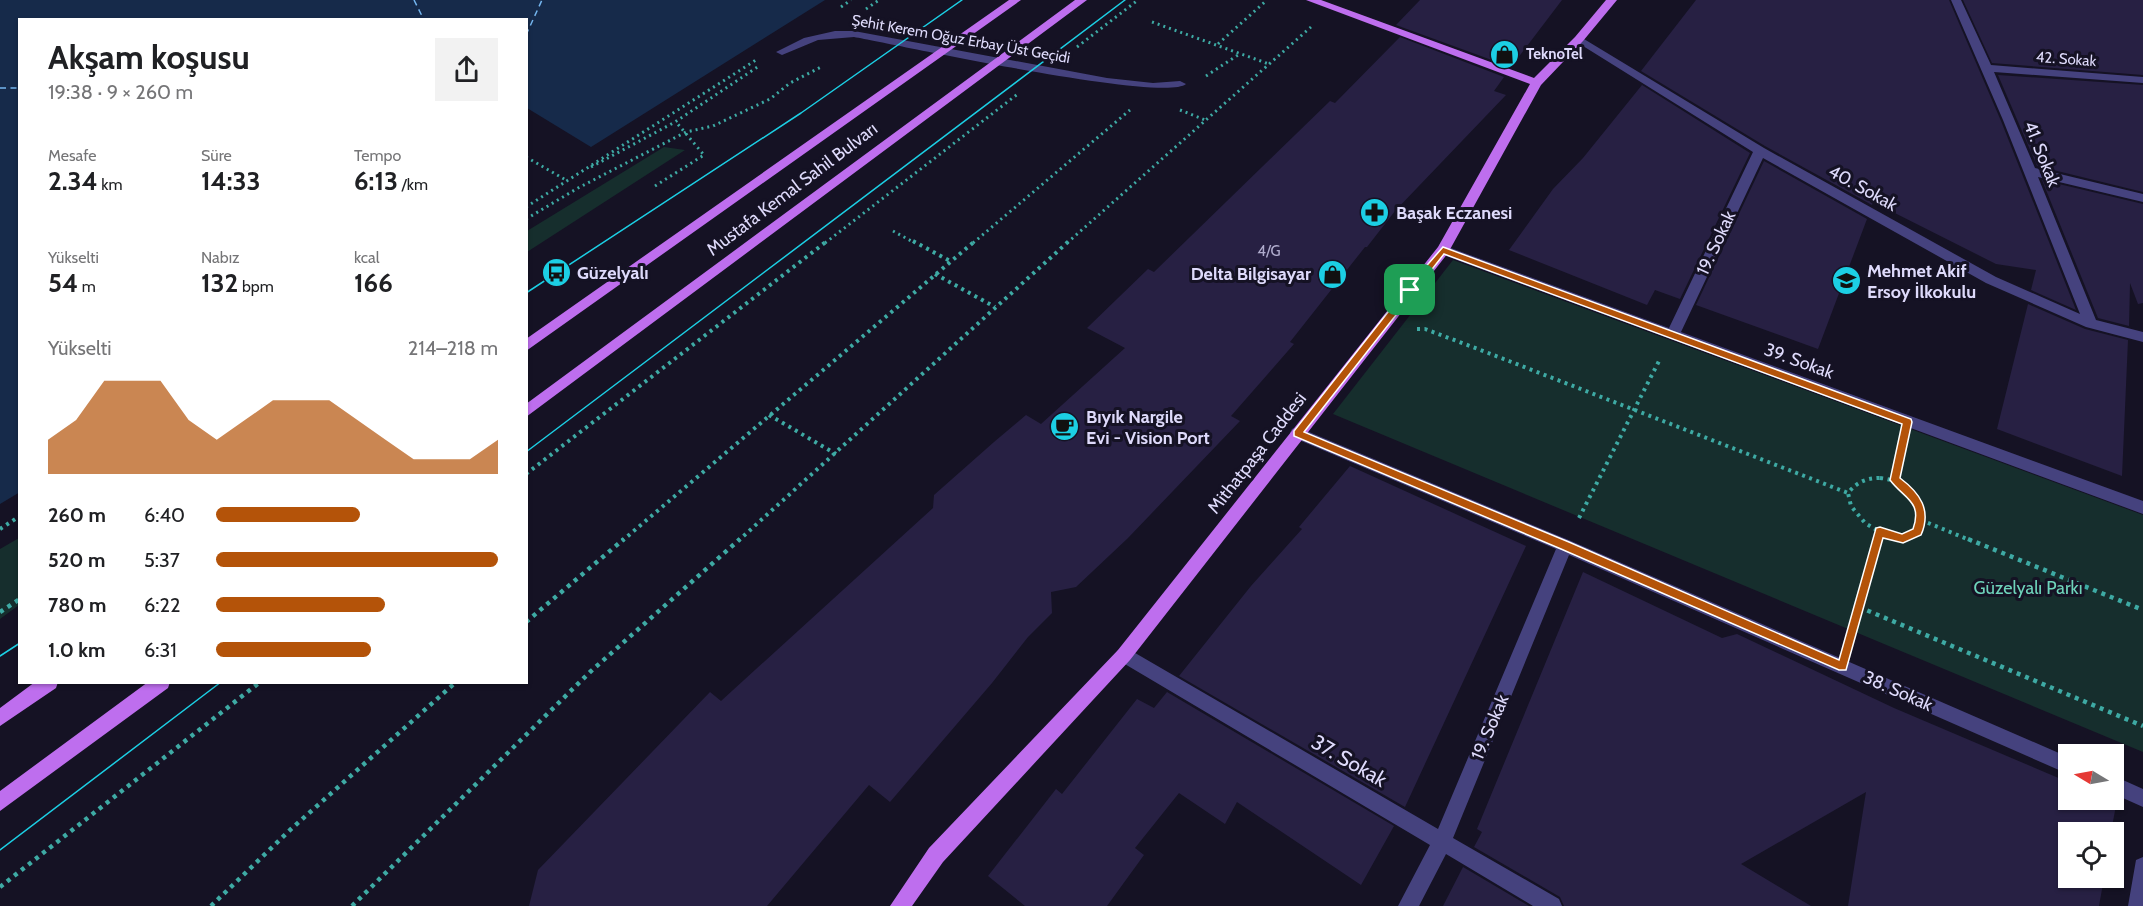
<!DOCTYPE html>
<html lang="tr">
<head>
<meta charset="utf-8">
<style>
  :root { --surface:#fff; --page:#f2f2f2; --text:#202124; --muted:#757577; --accent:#b45309 }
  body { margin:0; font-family:Cabin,sans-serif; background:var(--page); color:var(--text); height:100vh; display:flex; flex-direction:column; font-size:22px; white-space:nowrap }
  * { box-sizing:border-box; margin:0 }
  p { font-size:20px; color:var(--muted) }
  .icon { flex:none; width:33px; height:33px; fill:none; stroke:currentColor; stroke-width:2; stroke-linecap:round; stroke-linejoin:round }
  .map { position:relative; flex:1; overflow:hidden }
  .panel { position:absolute; left:18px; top:18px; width:510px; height:666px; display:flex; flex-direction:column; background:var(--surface); border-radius:0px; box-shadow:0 2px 4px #0004 }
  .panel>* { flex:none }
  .needle { width:39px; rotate:280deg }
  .tools { position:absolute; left:2058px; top:744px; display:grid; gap:12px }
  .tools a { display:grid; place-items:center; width:66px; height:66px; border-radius:0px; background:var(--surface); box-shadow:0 2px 4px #0004; font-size:30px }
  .pin { position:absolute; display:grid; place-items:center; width:51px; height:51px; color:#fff; margin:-26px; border-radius:12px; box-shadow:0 3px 9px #0006 }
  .round { display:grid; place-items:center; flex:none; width:63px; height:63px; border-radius:0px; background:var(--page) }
  .overview { display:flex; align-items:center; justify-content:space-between; height:102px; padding:0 30px }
  h1 { font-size:33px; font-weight:800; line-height:45px }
  .figures { display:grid; grid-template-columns:repeat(3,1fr); gap:9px; height:102px; padding:6px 30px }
  .figures div { display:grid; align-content:center }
  .figures b { font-size:26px; font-weight:800 }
  .figures small { font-size:16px; font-weight:400 }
  .figures p { font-size:16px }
  .chart { height:168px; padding:12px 30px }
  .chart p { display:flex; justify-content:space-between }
  .chart svg { width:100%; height:108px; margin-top:6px; fill:var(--accent); opacity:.7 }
  ul { padding:0 30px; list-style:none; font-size:20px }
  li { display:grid; grid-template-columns:96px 72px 1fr; align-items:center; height:45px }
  li i { height:15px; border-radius:8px; background:var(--accent) }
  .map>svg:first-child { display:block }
  .green { fill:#162e2d }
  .water { fill:#162a4a }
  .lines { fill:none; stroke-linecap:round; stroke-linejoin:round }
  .ferry { stroke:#74b5ee; stroke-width:1.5; stroke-dasharray:6 4.5; stroke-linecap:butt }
  .building { fill:#272043 }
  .path-far2 { stroke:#3eaaa4; stroke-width:3; stroke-dasharray:2 4; stroke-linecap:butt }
  .path-far1 { stroke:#3eaaa4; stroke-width:4; stroke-dasharray:3 4.5; stroke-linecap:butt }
  .path { stroke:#3eaaa4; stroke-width:4.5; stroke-dasharray:4 5; stroke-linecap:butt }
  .street { fill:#45427e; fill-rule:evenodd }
  .primary { fill:#be6eee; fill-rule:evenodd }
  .tram { stroke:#1ccfe4; stroke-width:1.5 }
  .route { fill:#b45309; stroke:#fff; stroke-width:1.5; fill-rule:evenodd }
  .labels { text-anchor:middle; stroke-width:6; stroke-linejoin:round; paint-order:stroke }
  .far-street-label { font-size:15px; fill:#dedafb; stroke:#151224 }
  .far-poi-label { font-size:15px; font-weight:bold; fill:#dedafb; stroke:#151224; text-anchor:start }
  .number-label { font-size:15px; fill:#b0accd }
  .street-label { font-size:18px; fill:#dedafb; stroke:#151224 }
  .poi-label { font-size:18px; font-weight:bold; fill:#dedafb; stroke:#151224; text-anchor:start }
  .park-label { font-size:18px; fill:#6ed3ba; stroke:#151224 }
  .near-street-label { font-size:21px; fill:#dedafb; stroke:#151224 }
</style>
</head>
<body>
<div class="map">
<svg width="2143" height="906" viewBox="0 0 2143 906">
  <rect width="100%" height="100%" fill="#151224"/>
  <path class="green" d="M664,147L685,150L527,252V231Z
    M1453,260L2143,515V752L1333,414Z
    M19,538V605L0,619V549Z"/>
  <path class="water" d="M0,0H825L591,147L527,108L526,20H20V492L0,504Z"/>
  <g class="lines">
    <path class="ferry" d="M414,0L424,20
      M526,35L542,0
      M0,88H20"/>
  </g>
  <path class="building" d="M1420,0H1562L1511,67L1396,25Z
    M1696,0H1949L2001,121L2076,310L2031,290L2036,270L1996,264L1873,202L1872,205L1765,146L1641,71Z
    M1963,0H2143V75L1992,63Z
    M1400,37L1504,77L1494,91L1506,95L1395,211L1367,247H1365L1290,342L1294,344L1231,416L1240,421L1128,538L1076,587L1051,592L1052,613L1028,637L992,683L890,802L869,785L767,906H529L538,870L710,692L721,701L933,508L934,495L994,442L1026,415L1041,424L1125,348L1087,328L1148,269L1154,272L1330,101L1335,103Z
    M1998,75L2143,85V192L2037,166Z
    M1642,85L1750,153L1680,299L1655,290L1647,305L1509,250L1553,189L1583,158Z
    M1764,161L1867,219L1818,349L1696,305Z
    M2042,180L2143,204V303L2138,304L2130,283L2129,326L2098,318Z
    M2028,304L2085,329L2128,340L2122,476L1997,429Z
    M1350,466L1526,546L1405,807L1179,676L1251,586L1302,529L1299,527Z
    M1583,572L1722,638L1737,634L1894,708L2068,782V800H2117L2111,832H2068V878H2104L2099,906H1848L1866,792L1741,864L1811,906H1564L1560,897L1474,847L1482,832L1477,829Z
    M1167,692L1394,826L1361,885L1237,802L1225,824L1179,793L1135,848L1144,855L1107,906H1025L988,876L1056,789L1062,794L1137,699L1154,708Z
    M1463,867L1529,906H1443Z"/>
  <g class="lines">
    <path class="path-far2" d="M841,7L851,0
      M866,9L879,0
      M1152,22L1269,64
      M1218,44L1267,0
      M1077,47L1138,0
      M1206,76L1241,53
      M1180,110L1205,120
      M526,157L566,180
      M591,167L675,122L759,66
      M655,186L704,155L676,122
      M526,207L756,60
      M526,219L578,188L686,132L713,126L770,99L790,83L823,66
      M893,231L915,243
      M825,243L1019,93
      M973,243L1130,110
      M1067,243L1311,27"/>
    <path class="path-far1" d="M913,241L950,261
      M935,274L995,307
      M1417,329H1425L1478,349L1848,493
      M769,415L836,454
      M526,474L827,241
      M1880,478C1910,481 1925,503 1917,532L1903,539L1887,536L1865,523L1851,506L1848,493C1857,482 1866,478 1880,478Z
      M1895,480L1902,449
      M1579,518L1660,359
      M1921,520L1972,541
      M0,529L20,516
      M622,541L975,241
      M738,541L1069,241
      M1877,541L1880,531"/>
    <path class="path" d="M1968,539L2143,610
      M1859,607L2143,726
      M0,612L20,599
      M526,622L624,539
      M1850,638L1878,539
      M0,887L260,682
      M211,906L290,830L456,682
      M352,906L590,672L740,539"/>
    <path class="street" d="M1951,0H1961L1991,65L2143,77V83L1994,72L2035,168L2143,194V202L2038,177L2096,320L2143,332V342L2086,327L1986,283L1763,158L1681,332L2143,501V514L1438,253L1437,250L1443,246L1448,247L1669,328L1753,152L1575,41L1574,39L1579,36L1764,148L1996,277L2080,314L2003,120Z
      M835,31H854L1107,78L1153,83L1180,81L1186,84C1164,103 898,45 854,37L818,40L782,55L776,52L804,38Z
      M1297,427L1571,541L2068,757V774L1569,555L1453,838L1559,899L1562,906H1533L1446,854L1419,906H1398L1430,845L1118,660L1115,655L1118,650L1124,647L1130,650L1438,829L1556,549L1292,437L1290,433L1292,429Z
      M2114,776L2143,789V807L2114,794Z
      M2143,857V906H2128L2136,860Z"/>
    <path class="primary" d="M1009,0H1021L526,351V339Z
      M1075,0H1087L526,417V404Z
      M1306,0H1321L1534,78L1575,37L1606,0H1617L1583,41L1541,85L1448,253L1130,660L943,862L912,906H890L929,848L1118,650L1438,247L1530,84Z
      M35,682H58L56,688L0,726V708Z
      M148,682H170L168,688L0,811V791Z"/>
    <path class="tram" d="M526,293L801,113L962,0
      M526,452L1125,0
      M0,656L20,643
      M0,850L221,682"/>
  </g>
  <path class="route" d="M1443,247L1911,419L1912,422L1900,478C1920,493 1932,510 1921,535L1903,543L1883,538L1846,670H1839L1561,549L1294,436V431L1407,288ZM1444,254L1902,424L1890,480C1903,498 1923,501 1913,529L1902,534L1880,527L1876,528L1839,660L1569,542L1304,432Z"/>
  <defs>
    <symbol id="shop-disc" viewBox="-11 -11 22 22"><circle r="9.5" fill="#1ccfe4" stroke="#151224"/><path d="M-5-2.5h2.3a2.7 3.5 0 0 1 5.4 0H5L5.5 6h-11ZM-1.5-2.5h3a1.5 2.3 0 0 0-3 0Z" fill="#111"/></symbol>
    <symbol id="pharmacy-disc" viewBox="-11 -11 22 22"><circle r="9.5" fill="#1ccfe4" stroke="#151224"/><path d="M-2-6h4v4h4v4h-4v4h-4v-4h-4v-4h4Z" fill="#111"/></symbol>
    <symbol id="bus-disc" viewBox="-11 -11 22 22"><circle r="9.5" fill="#1ccfe4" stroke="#151224"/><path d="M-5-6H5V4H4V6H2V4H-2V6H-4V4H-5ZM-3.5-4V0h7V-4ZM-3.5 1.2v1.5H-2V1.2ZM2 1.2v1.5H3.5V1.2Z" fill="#111"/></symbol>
    <symbol id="school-disc" viewBox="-11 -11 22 22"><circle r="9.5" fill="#1ccfe4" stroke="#151224"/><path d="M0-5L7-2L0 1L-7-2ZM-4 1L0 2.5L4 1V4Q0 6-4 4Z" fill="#111"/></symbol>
    <symbol id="cafe-disc" viewBox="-11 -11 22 22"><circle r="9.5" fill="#1ccfe4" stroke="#151224"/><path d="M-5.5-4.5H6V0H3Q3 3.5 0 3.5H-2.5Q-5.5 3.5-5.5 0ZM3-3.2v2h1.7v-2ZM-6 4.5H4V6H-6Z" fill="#111"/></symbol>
  </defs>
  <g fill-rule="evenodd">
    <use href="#shop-disc" x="1488" y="38" width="33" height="33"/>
    <use href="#pharmacy-disc" x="1358" y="196" width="33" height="33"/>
    <use href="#bus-disc" x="540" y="256" width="33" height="33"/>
    <use href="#shop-disc" x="1316" y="258" width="33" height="33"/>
    <use href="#school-disc" x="1830" y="264" width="33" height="33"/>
    <use href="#cafe-disc" x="1048" y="410" width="33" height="33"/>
  </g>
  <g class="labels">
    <g class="far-street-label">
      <text transform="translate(961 39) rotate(10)" y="5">Şehit Kerem Oğuz Erbay Üst Geçidi</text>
      <text transform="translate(2066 59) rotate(4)" y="5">42. Sokak</text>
    </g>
    <g class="far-poi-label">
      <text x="1526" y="59">TeknoTel</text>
    </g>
    <g class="number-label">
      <text x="1269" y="256">4/G</text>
    </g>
    <g class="street-label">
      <text transform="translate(2042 154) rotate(68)" y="6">41. Sokak</text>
      <text transform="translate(1863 188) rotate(29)" y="6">40. Sokak</text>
      <text transform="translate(792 189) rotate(-37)" y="6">Mustafa Kemal Sahil Bulvarı</text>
      <text transform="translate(1716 243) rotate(-65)" y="6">19. Sokak</text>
      <text transform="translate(1799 361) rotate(20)" y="6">39. Sokak</text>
      <text transform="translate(1257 453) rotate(-52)" y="6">Mithatpaşa Caddesi</text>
      <text transform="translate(1898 691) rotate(24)" y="6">38. Sokak</text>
      <text transform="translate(1490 727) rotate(-67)" y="6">19. Sokak</text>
    </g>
    <g class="poi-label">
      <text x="1396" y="219">Başak Eczanesi</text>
      <text x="1867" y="277">Mehmet Akif<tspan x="1867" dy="21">Ersoy İlkokulu</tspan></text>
      <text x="577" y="279">Güzelyalı</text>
      <text x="1311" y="280" text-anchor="end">Delta Bilgisayar</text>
      <text x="1086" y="423">Bıyık Nargile<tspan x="1086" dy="21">Evi - Vision Port</tspan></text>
    </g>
    <g class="park-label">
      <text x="2028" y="594">Güzelyalı Parkı</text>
    </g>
    <g class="near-street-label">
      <text transform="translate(1349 761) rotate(30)" y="7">37. Sokak</text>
    </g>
  </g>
</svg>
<div class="tools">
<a><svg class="needle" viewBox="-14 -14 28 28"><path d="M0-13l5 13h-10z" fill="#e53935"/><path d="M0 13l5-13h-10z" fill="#757577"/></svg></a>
<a><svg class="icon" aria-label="locate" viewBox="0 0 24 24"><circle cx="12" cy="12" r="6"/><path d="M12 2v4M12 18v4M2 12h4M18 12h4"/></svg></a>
</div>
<div class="pin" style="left:1410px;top:290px;background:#1e9e55"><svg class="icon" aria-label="arrive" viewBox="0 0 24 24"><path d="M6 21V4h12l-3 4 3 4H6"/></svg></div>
<section class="panel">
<div class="overview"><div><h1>Akşam koşusu</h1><p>19:38 · 9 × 260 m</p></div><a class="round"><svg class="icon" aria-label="share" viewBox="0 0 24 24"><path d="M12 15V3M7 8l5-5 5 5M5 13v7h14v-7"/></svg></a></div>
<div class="figures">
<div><p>Mesafe</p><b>2.34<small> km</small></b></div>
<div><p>Süre</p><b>14:33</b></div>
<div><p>Tempo</p><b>6:13<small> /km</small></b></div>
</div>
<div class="figures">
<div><p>Yükselti</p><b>54<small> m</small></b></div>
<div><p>Nabız</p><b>132<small> bpm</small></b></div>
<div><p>kcal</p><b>166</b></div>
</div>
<div class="chart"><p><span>Yükselti</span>214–218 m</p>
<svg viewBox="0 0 160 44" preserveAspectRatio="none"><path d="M0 44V30L10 22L20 6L30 6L40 6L50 22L60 30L70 22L80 14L90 14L100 14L110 22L120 30L130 38L140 38L150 38L160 30V44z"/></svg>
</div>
<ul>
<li><b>260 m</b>6:40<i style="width:51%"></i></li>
<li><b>520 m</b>5:37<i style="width:100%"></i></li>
<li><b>780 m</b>6:22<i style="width:60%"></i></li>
<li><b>1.0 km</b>6:31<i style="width:55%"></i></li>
</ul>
</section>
</div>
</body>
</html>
